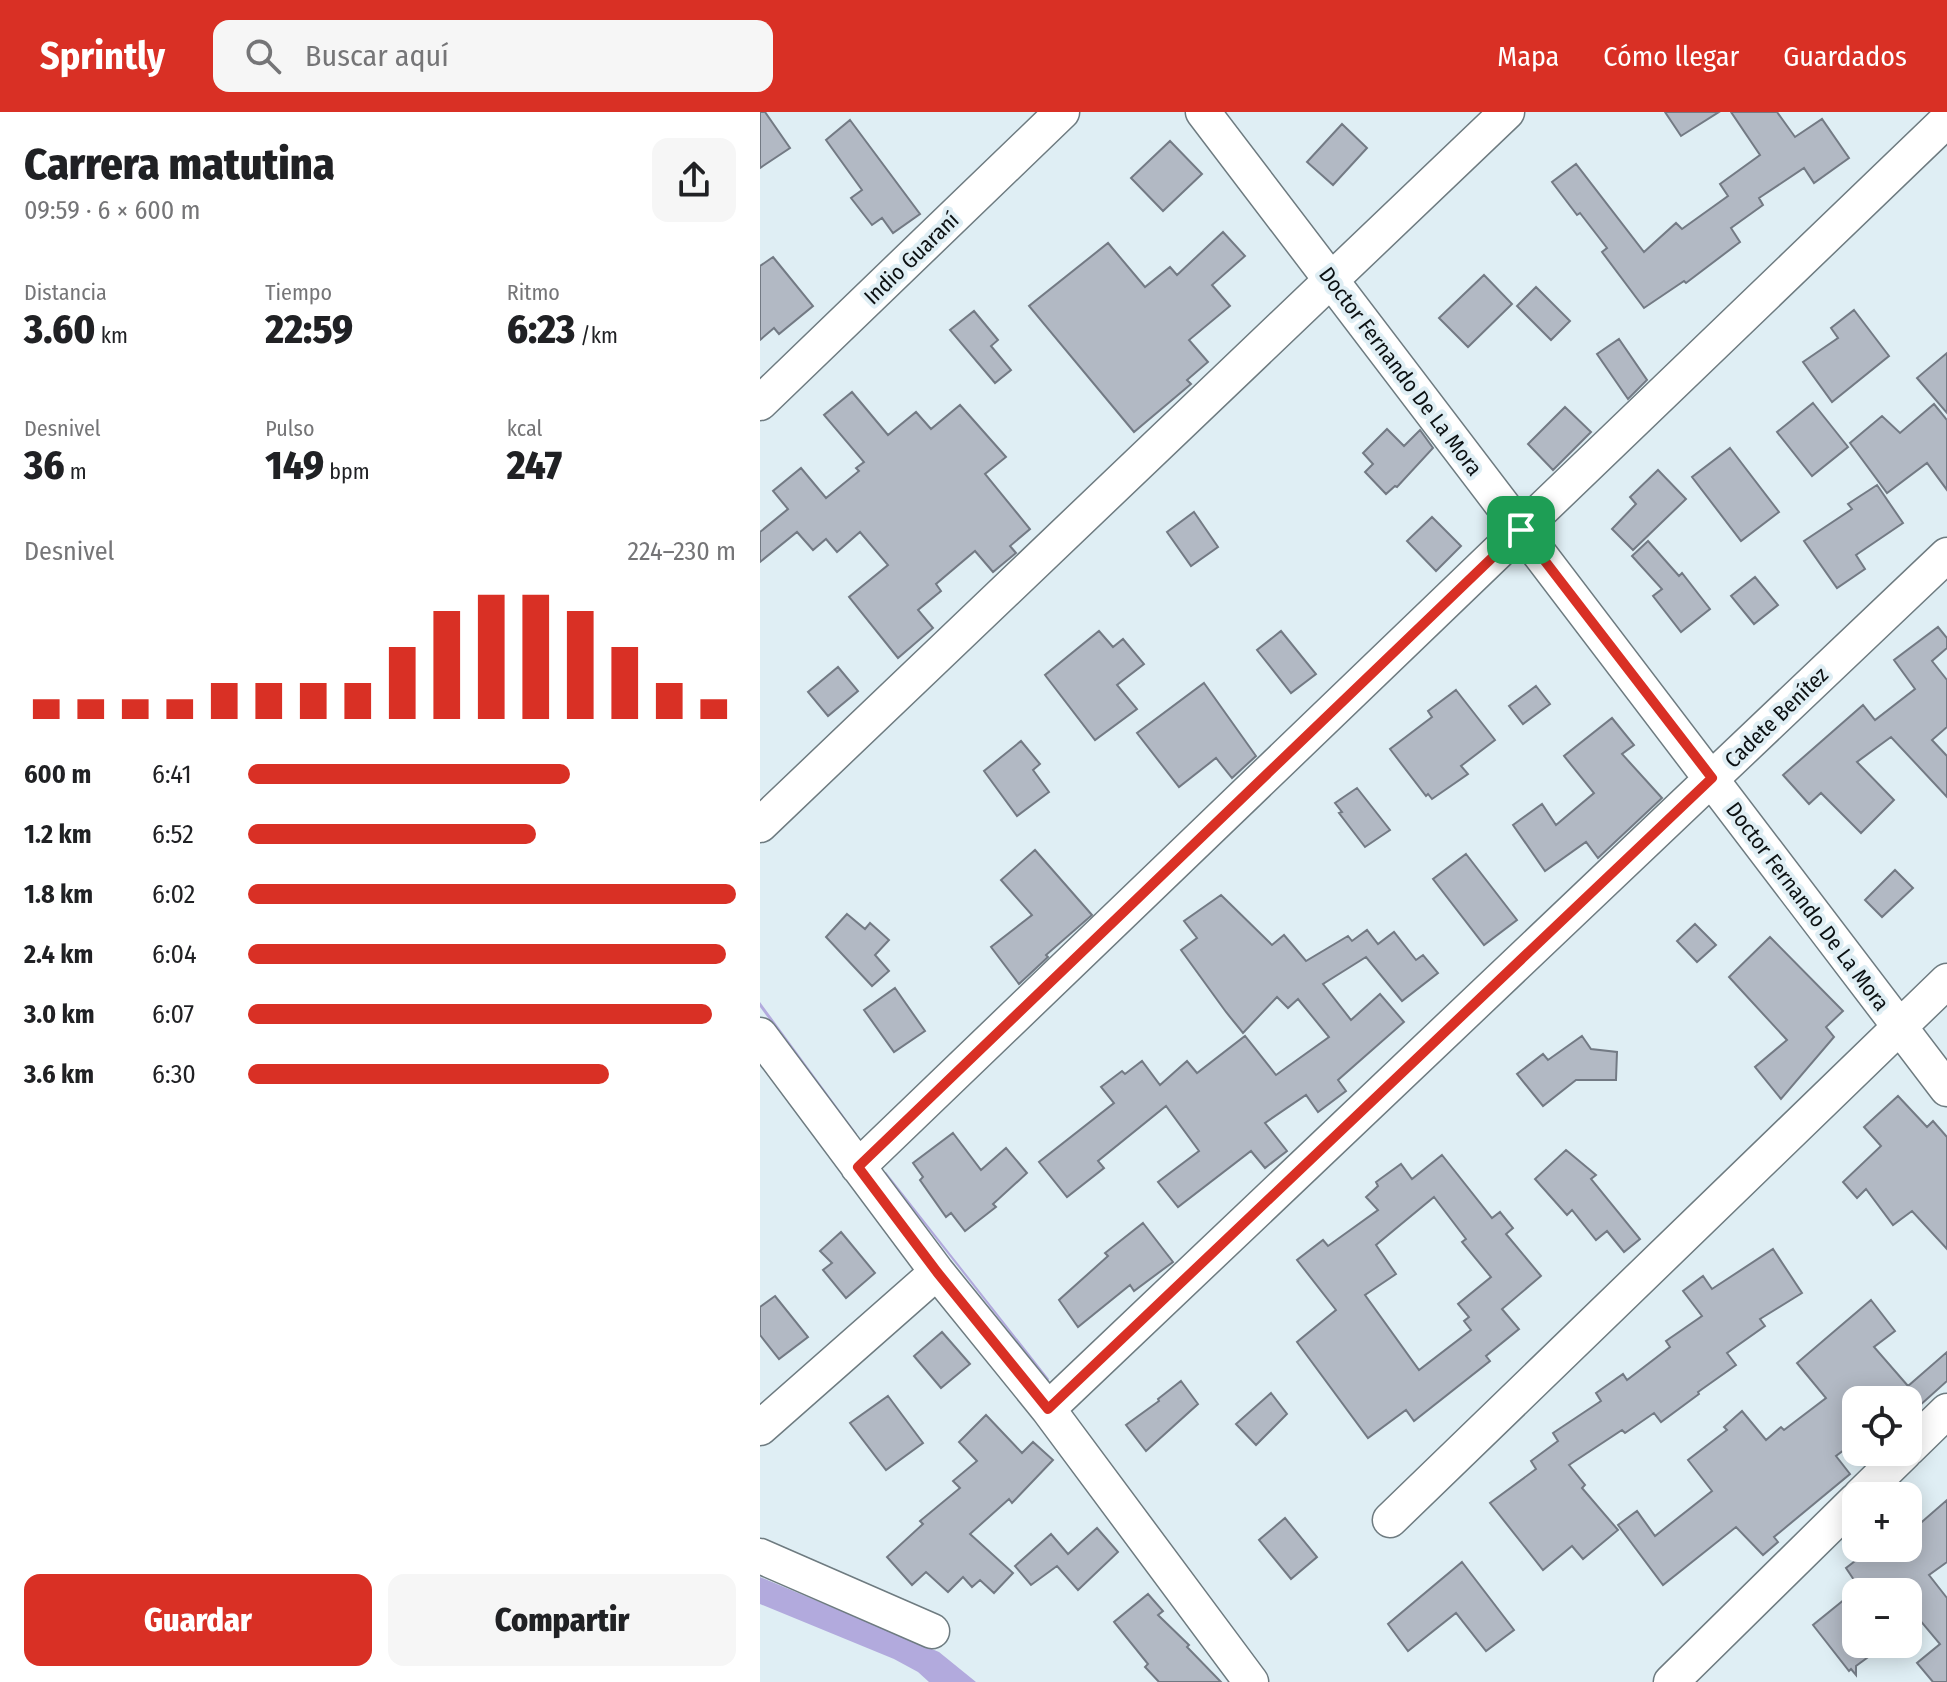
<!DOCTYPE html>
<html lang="es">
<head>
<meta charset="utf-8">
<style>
  :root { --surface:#fff; --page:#f6f6f6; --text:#202124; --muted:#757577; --accent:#d93025 }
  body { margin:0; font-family:"Fira Sans Condensed",sans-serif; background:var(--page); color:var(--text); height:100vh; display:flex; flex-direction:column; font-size:30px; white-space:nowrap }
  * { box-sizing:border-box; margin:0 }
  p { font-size:26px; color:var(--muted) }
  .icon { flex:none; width:44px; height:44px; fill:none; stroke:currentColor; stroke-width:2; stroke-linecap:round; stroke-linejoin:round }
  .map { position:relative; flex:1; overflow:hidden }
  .side { display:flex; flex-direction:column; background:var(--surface); width:760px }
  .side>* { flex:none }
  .controls { position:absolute; left:1082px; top:1274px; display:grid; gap:16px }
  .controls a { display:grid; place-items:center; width:80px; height:80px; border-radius:16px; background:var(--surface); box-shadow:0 4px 20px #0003; font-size:40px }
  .pin { position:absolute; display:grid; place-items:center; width:68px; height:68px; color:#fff; margin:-34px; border-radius:16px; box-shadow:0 4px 12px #0006 }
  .round { display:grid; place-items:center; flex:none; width:84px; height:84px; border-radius:16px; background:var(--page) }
  .summary { display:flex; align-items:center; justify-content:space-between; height:136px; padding:0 24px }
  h1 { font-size:44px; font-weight:800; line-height:60px }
  .stats { display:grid; grid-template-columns:repeat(3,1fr); gap:12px; height:136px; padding:8px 24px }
  .stats div { display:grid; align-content:center }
  .stats b { font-size:40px; font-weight:800 }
  .stats small { font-size:22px; font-weight:400 }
  .stats p { font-size:22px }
  .chart { height:224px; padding:16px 24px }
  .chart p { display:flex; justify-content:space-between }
  .chart svg { width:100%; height:144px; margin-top:8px; stroke:var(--accent); stroke-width:6 }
  .button { display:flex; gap:16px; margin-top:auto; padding:16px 24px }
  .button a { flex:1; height:92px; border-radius:16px; background:var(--accent); color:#fff; font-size:32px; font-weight:800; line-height:92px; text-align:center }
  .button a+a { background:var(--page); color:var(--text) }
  ul { padding:0 24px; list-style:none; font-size:26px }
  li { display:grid; grid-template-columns:128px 96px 1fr; align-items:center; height:60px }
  li i { height:20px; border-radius:10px; background:var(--accent) }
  header { display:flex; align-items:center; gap:48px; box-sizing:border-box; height:112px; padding:0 40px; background:var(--accent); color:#fff }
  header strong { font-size:38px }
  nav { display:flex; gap:44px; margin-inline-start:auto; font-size:28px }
  .search { width:560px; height:72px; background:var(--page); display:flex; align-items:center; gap:20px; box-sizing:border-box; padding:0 28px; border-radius:16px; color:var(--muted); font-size:30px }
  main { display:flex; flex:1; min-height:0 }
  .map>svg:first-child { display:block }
  .water { fill:#b2aadd }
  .building { fill:#b2b9c4; stroke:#737a84; stroke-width:2; fill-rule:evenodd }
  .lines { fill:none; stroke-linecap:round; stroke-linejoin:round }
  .minor-casing { stroke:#6e7b80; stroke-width:37 }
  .minor { stroke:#fff; stroke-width:34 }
  .route-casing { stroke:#fff; stroke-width:16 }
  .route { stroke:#d93025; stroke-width:10 }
  .labels { text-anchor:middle; stroke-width:8; stroke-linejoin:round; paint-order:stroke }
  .street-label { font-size:22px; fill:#0c1113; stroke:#dfeef4 }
</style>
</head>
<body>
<header>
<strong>Sprintly</strong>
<div class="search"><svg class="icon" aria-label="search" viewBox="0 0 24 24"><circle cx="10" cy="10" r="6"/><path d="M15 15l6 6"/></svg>Buscar aquí</div>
<nav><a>Mapa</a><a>Cómo llegar</a><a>Guardados</a></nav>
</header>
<main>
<section class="side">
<div class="summary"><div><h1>Carrera matutina</h1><p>09:59 · 6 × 600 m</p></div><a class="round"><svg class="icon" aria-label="share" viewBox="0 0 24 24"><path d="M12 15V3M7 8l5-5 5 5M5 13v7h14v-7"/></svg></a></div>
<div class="stats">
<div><p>Distancia</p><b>3.60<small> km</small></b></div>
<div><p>Tiempo</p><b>22:59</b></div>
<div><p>Ritmo</p><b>6:23<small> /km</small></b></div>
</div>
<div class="stats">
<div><p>Desnivel</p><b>36<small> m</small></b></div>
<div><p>Pulso</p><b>149<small> bpm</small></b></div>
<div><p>kcal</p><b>247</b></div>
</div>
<div class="chart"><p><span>Desnivel</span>224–230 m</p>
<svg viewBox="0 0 160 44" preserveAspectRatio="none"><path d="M5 44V38M15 44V38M25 44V38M35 44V38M45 44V33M55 44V33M65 44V33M75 44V33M85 44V22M95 44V11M105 44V6M115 44V6M125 44V11M135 44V22M145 44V33M155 44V38"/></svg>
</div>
<ul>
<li><b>600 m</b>6:41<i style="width:66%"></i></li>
<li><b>1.2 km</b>6:52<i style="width:59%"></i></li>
<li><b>1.8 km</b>6:02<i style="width:100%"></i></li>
<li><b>2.4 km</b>6:04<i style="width:98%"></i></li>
<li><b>3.0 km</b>6:07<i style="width:95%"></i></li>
<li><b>3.6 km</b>6:30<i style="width:74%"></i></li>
</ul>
<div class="button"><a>Guardar</a><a>Compartir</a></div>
</section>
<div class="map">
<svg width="1187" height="1570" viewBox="0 0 1187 1570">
  <rect width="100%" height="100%" fill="#dfeef4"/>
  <path class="water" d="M0,890L97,1022L94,1023L0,895Z
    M126,1060L289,1267L288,1269L124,1061Z
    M0,1465L179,1540L216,1570H169L158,1560L134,1547L0,1492Z"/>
  <path class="building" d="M0,0H5L30,36L0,56Z
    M905,0H959L921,24Z
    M971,0H1017L1035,25L1062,7L1089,46L1054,71L1044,56L999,86L1003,93L971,116L980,130L926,171L924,169L884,196L842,140L847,136L820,101L817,103L792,70L816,52L884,140L916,111L922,117L968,84L960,72L1000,43Z
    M90,8L160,102L133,121L122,106L112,113L91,86L102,78L66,28Z
    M582,12L607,36L573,73L547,50Z
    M410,29L442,62L403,99L371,66Z
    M463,120L485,144L452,173L470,194L429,228L448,250L427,268L431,272L374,320L269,194L348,131L385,175L410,155L417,163Z
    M13,145L53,194L19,222L14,216L0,228V154Z
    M724,163L752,192L708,235L679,206Z
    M776,175L810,209L791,228L757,194Z
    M1094,198L1129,244L1072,290L1043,250L1078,226L1071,216Z
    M214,199L238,228L231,234L251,258L235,271L190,218Z
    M859,227L887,268L868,287L837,242Z
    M1187,241V301L1157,266Z
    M92,280L128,323L156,300L171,317L200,293L246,345L225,362L270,417L250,434L256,441L233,460L215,439L176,472L181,479L158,498L173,516L138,546L89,485L128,453L100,420L77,440L66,427L53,438L37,420L0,450V420L28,397L13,379L41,356L66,386L99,359L96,356L104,350L64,303Z
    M1053,291L1088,335L1052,364L1017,320Z
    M1174,292L1187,308V378L1167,351L1127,381L1090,331L1122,304L1140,321Z
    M805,295L831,320L793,358L768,332Z
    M627,317L644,334L660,318L673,336L637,375L635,374L626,382L605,360L613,352L603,341Z
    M970,336L1019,400L981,429L932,365Z
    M898,358L926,387L873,438L852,417L876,392L870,385Z
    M1117,373L1143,411L1096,443L1105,457L1077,476L1044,429L1092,397L1088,392Z
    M434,400L458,435L431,454L407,420Z
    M672,405L701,434L676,459L647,429Z
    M888,429L919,464L922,461L950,497L921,520L893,484L902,477L872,444Z
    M995,465L1018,493L994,512L971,484Z
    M1178,515L1187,526V536L1172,549L1187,568V615L1172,628L1187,644V685L1131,625L1097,650L1134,688L1101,721L1061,681L1049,692L1023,663L1103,593L1115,608L1155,577L1134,548Z
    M339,519L353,535L363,527L384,552L357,573L377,597L335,628L285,563Z
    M521,519L556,562L531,581L497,538Z
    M78,555L98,579L68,604L48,580Z
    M444,571L496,644L472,666L456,646L419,675L377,621Z
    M776,574L790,592L763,612L749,594Z
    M696,578L735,628L701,654L708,662L672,687L668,682L666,684L630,637L672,605L668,599Z
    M852,606L874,633L862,642L902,686L838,746L826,730L785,759L753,713L782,692L796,713L834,681L804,644Z
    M261,629L280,652L273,658L289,680L257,704L224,659Z
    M597,676L630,718L605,735L579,701L582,700L575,691Z
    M275,738L332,803L286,843L288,845L259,872L231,835L272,803L241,768Z
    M706,742L757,808L724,833L673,767Z
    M1135,758L1153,776L1122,805L1105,788Z
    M461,783L512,833L524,823L546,849L588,824L592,829L607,818L618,832L634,820L656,848L663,843L678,861L642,889L606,845L563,872L591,908L620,882L644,910L578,968L586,979L558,1000L546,983L505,1011L527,1039L505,1056L491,1039L418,1095L398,1070L439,1039L406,994L338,1049L344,1056L307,1085L279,1050L354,991L341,975L362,959L365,962L382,949L400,973L427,949L437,961L485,924L516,963L569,925L538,887L528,896L517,885L483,921L466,900L421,838L437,826L424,809Z
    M87,802L105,817L110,811L129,828L115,843L129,859L112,874L66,825Z
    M935,812L956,833L937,850L917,829Z
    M1010,825L1083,899L1066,915L1074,925L1021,987L995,955L1027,928L969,865Z
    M135,876L165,919L134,940L104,898Z
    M822,924L831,937L857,940L856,968H816L783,994L757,962L783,942L788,948Z
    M1138,984L1167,1015L1173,1009L1187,1025V1137L1152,1099L1133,1113L1106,1077L1097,1086L1083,1070L1121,1034L1104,1015Z
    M193,1021L221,1058L246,1036L267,1061L233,1092L236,1095L205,1119L191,1101L186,1105L160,1068L163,1065L153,1051Z
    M806,1038L836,1063L831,1067L880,1127L864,1140L847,1119L836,1128L812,1098L807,1103L775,1067Z
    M682,1043L732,1106L740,1100L753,1116L746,1122L781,1164L742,1197L759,1217L726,1244L730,1249L654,1309L646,1298L608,1326L537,1230L576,1198L537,1148L563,1128L568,1134L618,1098L606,1085L618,1074L616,1070L641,1052L652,1067ZM674,1085L706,1127L702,1130L731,1165L698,1192L709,1205L704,1209L711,1218L659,1258L605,1183L636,1162L616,1133Z
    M383,1111L413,1150L374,1179L370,1173L318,1215L299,1188L348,1144L345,1141Z
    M81,1120L115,1161L86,1186L63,1158L72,1151L60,1139Z
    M1013,1137L1042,1181L1000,1207L1005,1214L967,1241L976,1253L938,1280L939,1282L901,1310L894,1301L865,1321L862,1318L809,1353L825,1373L822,1376L858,1418L823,1447L812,1434L783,1458L730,1391L776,1357L771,1349L798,1329L793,1321L841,1289L836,1281L863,1262L867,1268L910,1235L906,1229L942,1204L923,1179L943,1164L952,1177Z
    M15,1184L48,1225L19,1247L0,1223V1195Z
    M1111,1188L1135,1219L1114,1235L1148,1274L1187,1240V1269L1148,1304V1288H1096V1329L1076,1344L1090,1362L1014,1425L1018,1430L1003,1443L976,1415L903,1473L858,1413L877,1399L895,1424L952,1379L928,1348L967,1318L964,1315L982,1299L1006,1328L1021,1315L1024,1318L1066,1286L1037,1251Z
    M182,1220L210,1252L181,1276L154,1244Z
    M421,1269L438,1292L386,1339L366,1313L399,1289L398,1287Z
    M511,1281L527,1302L496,1333L476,1312Z
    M128,1284L163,1331L126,1358L90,1311Z
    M226,1303L262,1341L273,1330L293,1348L252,1391L249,1387L210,1422L253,1461L234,1481L220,1468L212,1475L203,1465L188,1480L166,1460L152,1473L127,1445L163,1412L160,1409L200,1376L193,1369L217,1349L199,1330Z
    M1187,1388V1450L1169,1463L1187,1486V1570H1173L1157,1551L1180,1532L1148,1494V1480H1102L1086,1456L1112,1436H1148V1422Z
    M525,1406L557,1445L531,1467L499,1428Z
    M337,1416L358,1440L318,1478L297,1454L271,1473L255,1454L291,1422L308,1442Z
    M702,1450L754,1518L726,1539L696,1501L648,1539L628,1512Z
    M1096,1478V1532H1126L1096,1554V1563L1091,1557L1089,1559L1053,1513Z
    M388,1482L403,1499L398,1503L429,1533L427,1535L461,1570H399L385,1555L388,1552L354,1510Z"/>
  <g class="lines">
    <defs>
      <path id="minor" d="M443,0L1187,977
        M0,291L302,0
        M0,713L747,0
        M0,923L177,1160L288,1297L491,1570
        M98,1055L1187,8
        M288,1297L1187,443
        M0,1316L177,1160
        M1148,1337L1187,1299
        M1100,1384L1145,1340
        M630,1408L1187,869
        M0,1444L172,1519
        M911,1570L1096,1388"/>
    </defs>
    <use href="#minor" class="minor-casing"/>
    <use href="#minor" class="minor"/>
  </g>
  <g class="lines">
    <defs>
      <path id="route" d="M761,418L952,666L288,1297L177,1160L98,1055Z"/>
    </defs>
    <use href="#route" class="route-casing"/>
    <use href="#route" class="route"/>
  </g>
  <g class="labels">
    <g class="street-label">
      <text transform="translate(151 146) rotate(-44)" y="8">Indio Guaraní</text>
      <text transform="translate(641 259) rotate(53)" y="8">Doctor Fernando De La Mora</text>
      <text transform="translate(1016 605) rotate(-44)" y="8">Cadete Benítez</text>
      <text transform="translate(1048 794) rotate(53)" y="8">Doctor Fernando De La Mora</text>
    </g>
  </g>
</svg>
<div class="controls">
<a><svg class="icon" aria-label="locate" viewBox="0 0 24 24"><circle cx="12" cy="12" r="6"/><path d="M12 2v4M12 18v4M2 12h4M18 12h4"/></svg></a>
<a>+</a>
<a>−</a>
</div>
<div class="pin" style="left:761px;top:418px;background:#1e9e55"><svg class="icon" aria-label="arrive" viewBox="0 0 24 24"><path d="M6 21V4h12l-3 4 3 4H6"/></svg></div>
</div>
</main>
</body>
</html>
